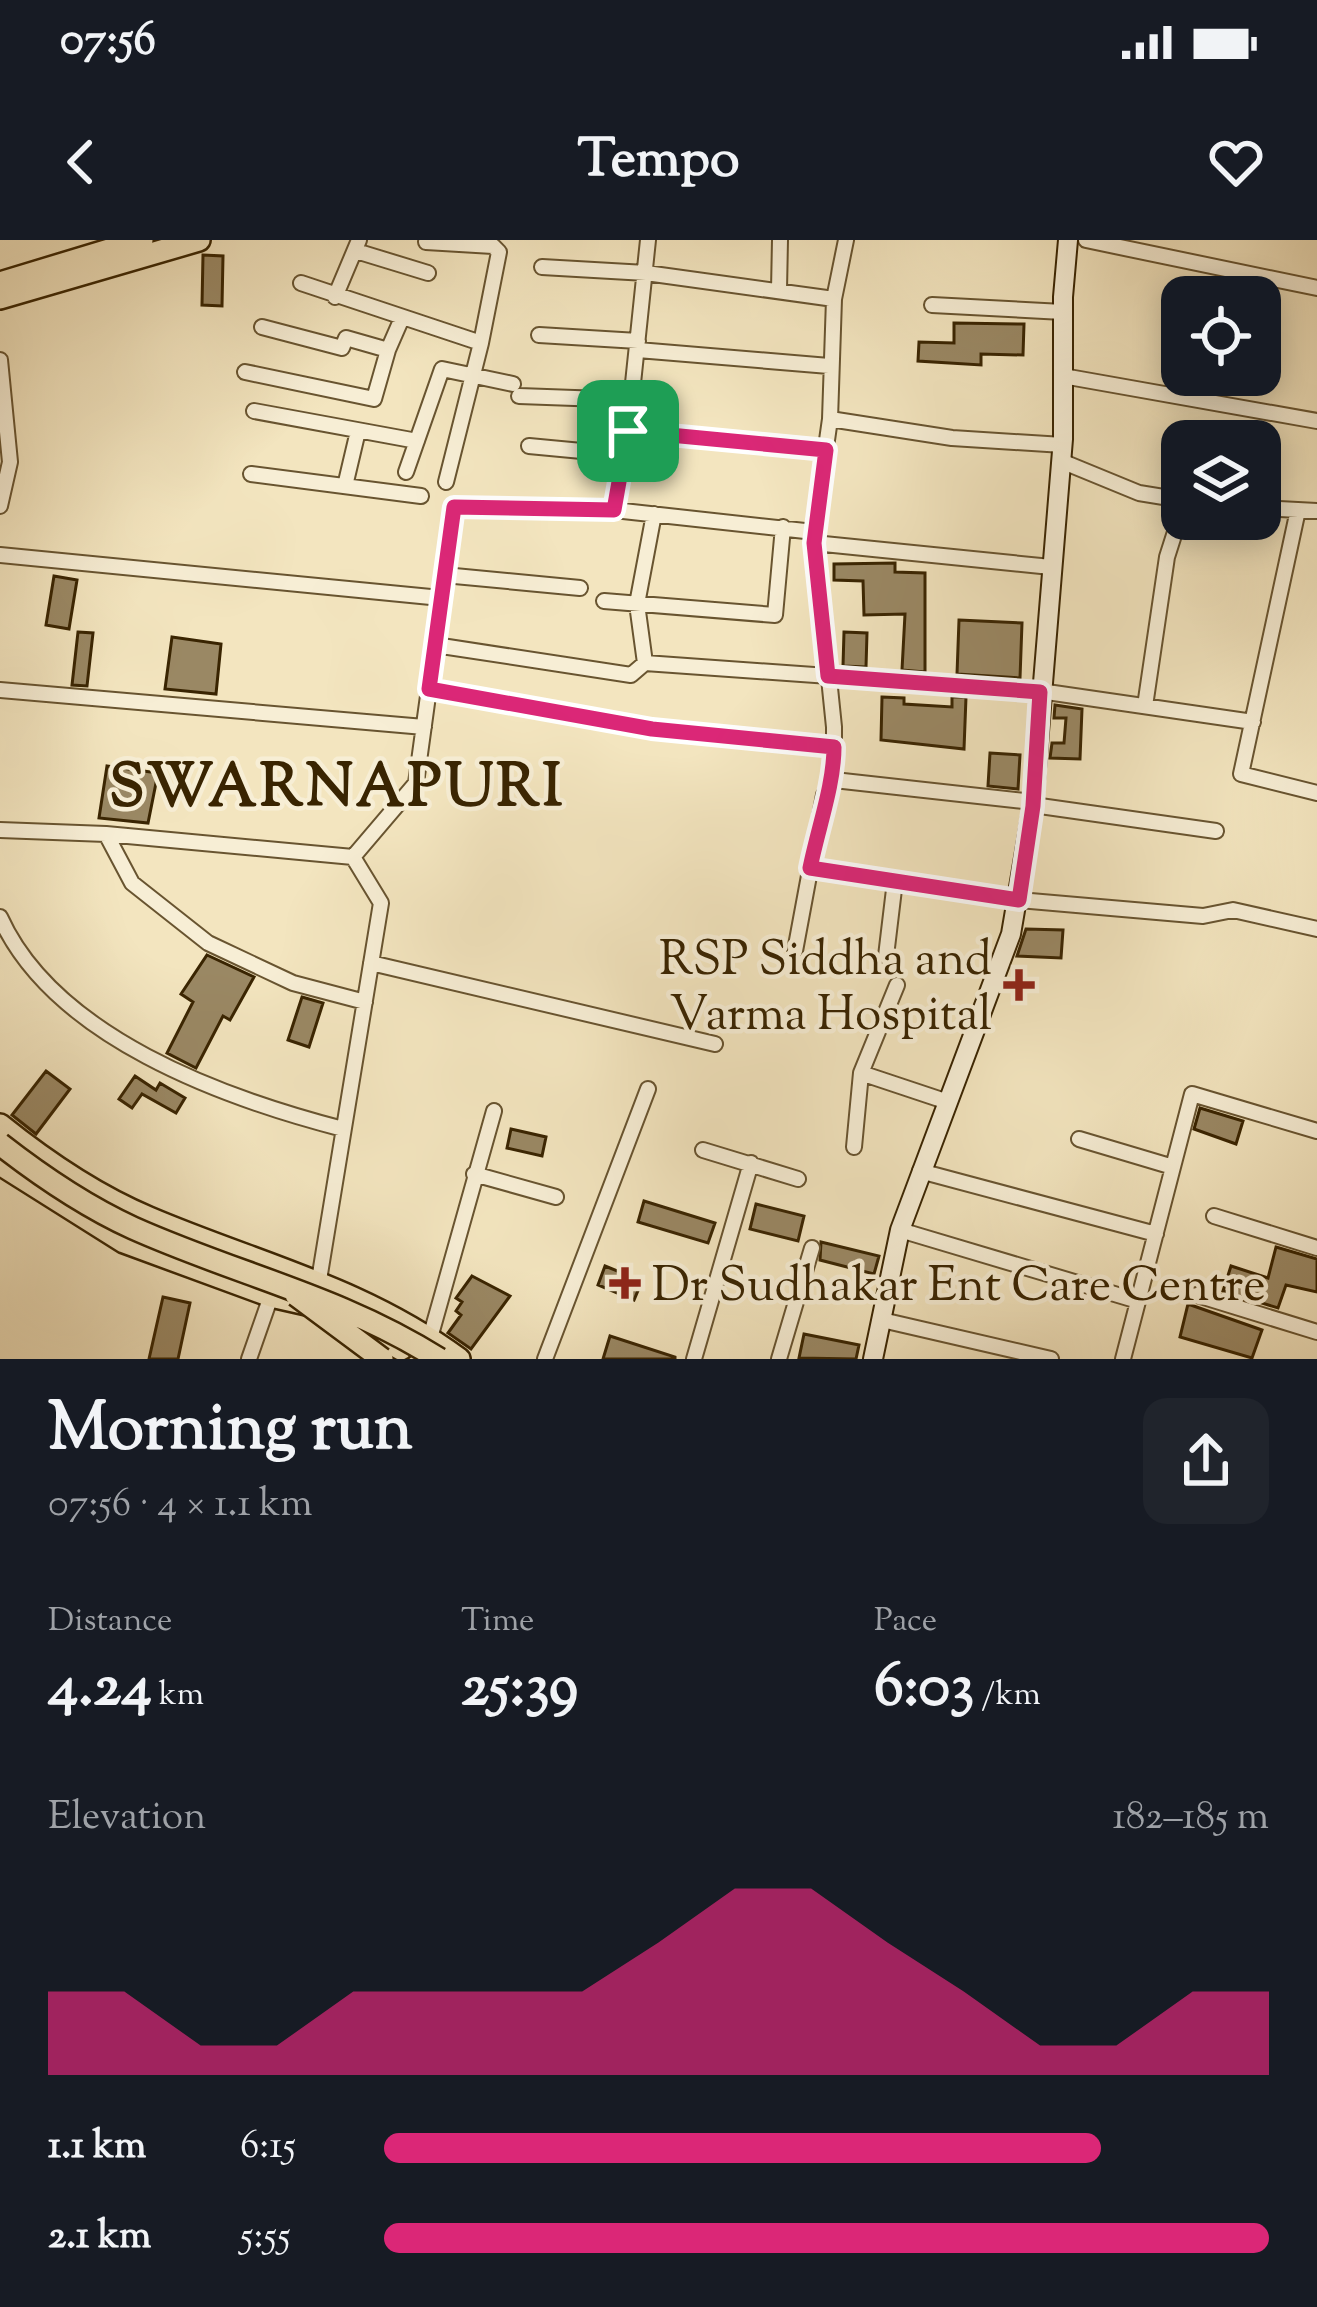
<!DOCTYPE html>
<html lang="en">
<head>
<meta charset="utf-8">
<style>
  :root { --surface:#171b24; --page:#20242c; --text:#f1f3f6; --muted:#9ea1a6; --accent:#db2777 }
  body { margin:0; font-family:"Sorts Mill Goudy",serif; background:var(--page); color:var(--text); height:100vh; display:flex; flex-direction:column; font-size:45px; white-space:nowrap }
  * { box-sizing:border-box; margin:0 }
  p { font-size:39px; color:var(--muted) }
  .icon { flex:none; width:66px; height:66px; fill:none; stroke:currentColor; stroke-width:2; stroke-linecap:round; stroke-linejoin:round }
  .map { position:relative; height:1119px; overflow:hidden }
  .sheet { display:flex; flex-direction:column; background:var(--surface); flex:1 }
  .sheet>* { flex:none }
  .buttons { position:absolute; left:1161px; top:36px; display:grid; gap:24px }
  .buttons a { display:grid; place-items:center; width:120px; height:120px; border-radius:24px; background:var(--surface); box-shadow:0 6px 30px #0003; font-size:60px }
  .pin { position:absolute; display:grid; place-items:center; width:102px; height:102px; color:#fff; margin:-51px; border-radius:24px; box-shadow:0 6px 18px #0006 }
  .round { display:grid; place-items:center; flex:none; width:126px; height:126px; border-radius:24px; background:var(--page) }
  .head { display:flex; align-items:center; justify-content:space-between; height:204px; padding:0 48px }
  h1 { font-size:66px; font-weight:800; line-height:90px }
  .metrics { display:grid; grid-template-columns:repeat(3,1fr); gap:18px; height:204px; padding:12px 48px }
  .metrics div { display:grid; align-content:center }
  .metrics b { font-size:60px; font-weight:800 }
  .metrics small { font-size:33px; font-weight:400 }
  .metrics p { font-size:33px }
  .chart { height:336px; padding:24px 48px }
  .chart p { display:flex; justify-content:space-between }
  .chart svg { width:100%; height:216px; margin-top:12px; fill:var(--accent); opacity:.7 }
  ul { padding:0 48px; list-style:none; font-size:39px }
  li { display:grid; grid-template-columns:192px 144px 1fr; align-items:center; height:90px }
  li i { height:30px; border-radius:15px; background:var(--accent) }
  .status { display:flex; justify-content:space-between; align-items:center; height:84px; padding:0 60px; background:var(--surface); direction:ltr }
  .status svg { height:33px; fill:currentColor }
  header { display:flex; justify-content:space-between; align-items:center; height:156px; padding:0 48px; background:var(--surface); font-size:54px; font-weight:800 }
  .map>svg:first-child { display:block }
  .building { fill:#9a8864; stroke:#392401; stroke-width:3 }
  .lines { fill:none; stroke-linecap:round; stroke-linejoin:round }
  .street-casing { stroke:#685430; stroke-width:18 }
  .secondary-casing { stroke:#392401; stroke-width:22 }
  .primary-casing { stroke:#392401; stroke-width:26 }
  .street { stroke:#f7eed5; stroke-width:14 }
  .secondary { stroke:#f7eed5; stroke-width:18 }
  .primary { stroke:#f3e5bf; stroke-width:21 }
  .primary-bridge-casing { stroke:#392401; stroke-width:26; stroke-linecap:butt }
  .primary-bridge { stroke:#f3e5bf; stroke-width:21 }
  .route-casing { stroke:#fff; stroke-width:24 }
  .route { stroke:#db2777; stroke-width:15 }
  .poi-dot { fill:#8f2418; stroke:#f7eed5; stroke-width:4.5 }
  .labels { text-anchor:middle; stroke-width:9; stroke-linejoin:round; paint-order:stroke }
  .poi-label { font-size:48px; fill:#392401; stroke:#f7eed5; text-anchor:end }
  .district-label { font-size:60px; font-weight:bold; letter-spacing:3px; fill:#392401; stroke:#f7eed5 }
</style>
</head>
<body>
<div class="status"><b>07:56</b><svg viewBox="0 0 49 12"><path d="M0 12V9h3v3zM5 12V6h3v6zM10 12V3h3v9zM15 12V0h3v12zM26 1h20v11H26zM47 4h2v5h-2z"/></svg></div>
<header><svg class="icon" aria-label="back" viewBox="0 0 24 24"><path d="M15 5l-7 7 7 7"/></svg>Tempo<svg class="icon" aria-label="heart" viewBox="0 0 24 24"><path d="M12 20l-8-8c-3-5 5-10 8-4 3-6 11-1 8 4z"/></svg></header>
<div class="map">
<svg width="1317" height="1119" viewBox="0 0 1317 1119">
  <rect width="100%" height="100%" fill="#f3e5bf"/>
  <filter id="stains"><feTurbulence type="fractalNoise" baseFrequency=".00167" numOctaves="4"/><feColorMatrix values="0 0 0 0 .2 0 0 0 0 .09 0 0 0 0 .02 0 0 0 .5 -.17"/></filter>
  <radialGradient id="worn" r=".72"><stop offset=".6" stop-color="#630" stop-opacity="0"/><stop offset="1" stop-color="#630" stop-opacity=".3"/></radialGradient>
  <path class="building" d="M203,15L223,16L222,66L202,65Z
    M954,83L1024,84L1023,115L981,114V125L918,121L919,102L954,103Z
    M895,323V332L925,333V432L902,430L905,374L864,375L863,341L834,340V324Z
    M54,336L77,340L69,389L46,385Z
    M959,380L1022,383L1020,438L957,434Z
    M78,392L93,393L87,446L72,445Z
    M844,392L867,393L866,427L843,426Z
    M172,397L221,404L216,454L165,449Z
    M882,457L904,458V464L952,467V457H966L964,509L881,500Z
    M1055,465L1082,469L1080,519L1050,518L1052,503H1064L1066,478H1054Z
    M990,513L1020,515L1018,549L988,546Z
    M107,526L158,533L148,583L99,578Z
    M1026,689L1063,690L1061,718L1017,716Z
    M207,715L254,737L230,780L223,776L196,828L167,813L193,762L181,754Z
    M302,757L323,763L309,807L288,800Z
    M46,831L70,849L36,894L12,875Z
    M135,836L156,850L160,843L185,858L176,873L142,854L132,868L119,859Z
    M1200,868L1243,881L1236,904L1194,889Z
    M511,889L546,897L542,916L507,908Z
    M644,961L715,983L708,1003L638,982Z
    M756,964L804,976L798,1001L750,989Z
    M821,1002L879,1016L874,1034L820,1020Z
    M1276,1007L1317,1019V1052L1286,1045L1278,1068L1223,1051L1231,1026L1268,1038Z
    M605,1026L642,1041L634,1060L598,1045Z
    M472,1036L510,1056L471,1109L448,1093L461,1075L456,1071L462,1062L456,1058Z
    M163,1057L190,1063L178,1119H149Z
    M1188,1064L1262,1090L1252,1118L1180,1097Z
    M804,1094L859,1105L856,1119L799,1118Z
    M610,1096L675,1117V1119H603Z"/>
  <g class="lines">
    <defs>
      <path id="street" d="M1086,0L1317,48
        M426,2L493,6L499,12L481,103
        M356,11L428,33
        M542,27L646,33L834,59
        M301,43L481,103L446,242
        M779,50L780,0
        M335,57L359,0
        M932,65L1063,72
        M262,87L342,108L346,98L388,110L402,78
        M539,95L638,101
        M638,110L829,126
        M0,120L10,222L0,266
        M245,132L374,159L388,110
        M1063,136L1317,181
        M519,156L630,160
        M254,171L417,201
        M830,179L952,198L1063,205
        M628,191L826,210
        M529,206L624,215
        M1061,221L1139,253L1182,260
        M406,232L442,129L513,144
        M251,234L421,256
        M345,246L358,191
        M1260,268L1317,271
        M614,270L628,191L648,0
        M1298,270L1241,534L1317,553
        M814,303L1051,327
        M0,315L441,358
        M444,335L580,348
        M604,361L775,375L783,287
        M435,405L631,435L645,423L637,364L654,274
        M645,423L1040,451L1253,482
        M429,449L652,489L834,507
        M0,450L424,487
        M1145,466L1167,317L1182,270
        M834,540L1033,562
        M1033,565L1216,591
        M0,590L106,594L353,617
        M106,594L132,643L208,703L293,743L365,762
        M810,628L1019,660L1203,676L1233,670L1317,689
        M0,677C54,797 223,858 343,889
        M795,711L824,555L834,540V487L814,292L830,179L834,59L846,0
        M886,716L895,641
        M371,723L715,804
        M861,833L945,861
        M1079,899L1173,927
        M854,907L861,833L897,745
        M703,910L798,939
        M920,931L1156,994
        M474,934L556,957
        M1214,976L1317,1008
        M900,990L1138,1061
        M319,1040L381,663L353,617L416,543L454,267L614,270L814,292
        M1197,1055L1317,1092
        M882,1080L1051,1119
        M430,1098L494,871
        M249,1119L271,1056
        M545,1119L648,849
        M694,1119L751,923
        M779,1119L812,1008
        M1123,1119L1192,854L1317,891"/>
      <path id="secondary" d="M873,1119L900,990L1011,694L1033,565L1063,199V57L1068,0"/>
      <path id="primary" d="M0,43L142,0
        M0,58L199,0
        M0,885C46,922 94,955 149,978C257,1024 361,1047 459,1119
        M0,924L124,1002L271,1056L311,1065
        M362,1087L401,1109"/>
    </defs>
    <use href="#street" class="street-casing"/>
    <use href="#secondary" class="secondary-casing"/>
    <use href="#primary" class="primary-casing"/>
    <use href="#street" class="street"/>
    <use href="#secondary" class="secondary"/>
    <use href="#primary" class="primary"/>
    <defs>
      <path id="primary-bridge" d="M0,904C41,936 85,966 133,988C238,1035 339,1056 439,1119
        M296,1055L382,1119"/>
    </defs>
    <use href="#primary-bridge" class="primary-bridge-casing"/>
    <use href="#primary-bridge" class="primary-bridge"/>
  </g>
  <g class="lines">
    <defs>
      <path id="route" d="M628,191L826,210L814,303L828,436L1040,452L1033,566L1019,660L810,628C818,588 834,545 834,507L652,489L429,449L454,267L614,270Z"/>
    </defs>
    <use href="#route" class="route-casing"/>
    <use href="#route" class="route"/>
  </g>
  <g class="poi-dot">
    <path d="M1013 727h12v12h12v12h-12v12h-12v-12h-12v-12h12z"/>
    <path d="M619 1025h12v12h12v12h-12v12h-12v-12h-12v-12h12z"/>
  </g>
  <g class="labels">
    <g class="poi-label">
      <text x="992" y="734">RSP Siddha and<tspan x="992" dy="55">Varma Hospital</tspan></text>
      <text x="652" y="1060" text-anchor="start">Dr Sudhakar Ent Care Centre</text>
    </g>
    <g class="district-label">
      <text x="337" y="565">SWARNAPURI</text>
    </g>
  </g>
  <rect width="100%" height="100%" filter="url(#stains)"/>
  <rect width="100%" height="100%" fill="url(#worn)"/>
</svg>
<div class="buttons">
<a><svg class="icon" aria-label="locate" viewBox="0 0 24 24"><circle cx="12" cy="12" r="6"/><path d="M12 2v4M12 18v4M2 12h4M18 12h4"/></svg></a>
<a><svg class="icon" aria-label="layers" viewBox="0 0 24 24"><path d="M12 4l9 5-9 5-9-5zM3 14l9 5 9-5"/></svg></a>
</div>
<div class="pin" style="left:628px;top:191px;background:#1e9e55"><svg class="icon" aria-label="arrive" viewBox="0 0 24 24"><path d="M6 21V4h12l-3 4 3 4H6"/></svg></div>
</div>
<section class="sheet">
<div class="head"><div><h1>Morning run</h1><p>07:56 · 4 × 1.1 km</p></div><a class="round"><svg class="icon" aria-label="share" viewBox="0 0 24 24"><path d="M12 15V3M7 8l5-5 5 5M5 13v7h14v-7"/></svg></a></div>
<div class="metrics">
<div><p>Distance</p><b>4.24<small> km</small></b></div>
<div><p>Time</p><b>25:39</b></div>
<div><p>Pace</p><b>6:03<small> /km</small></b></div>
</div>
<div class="chart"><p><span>Elevation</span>182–185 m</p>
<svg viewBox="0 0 160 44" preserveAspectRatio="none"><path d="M0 44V27L10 27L20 38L30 38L40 27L50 27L60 27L70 27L80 17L90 6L100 6L110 17L120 27L130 38L140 38L150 27L160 27V44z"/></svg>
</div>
<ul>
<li><b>1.1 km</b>6:15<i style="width:81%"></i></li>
<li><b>2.1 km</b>5:55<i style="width:100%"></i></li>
</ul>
</section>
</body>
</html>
